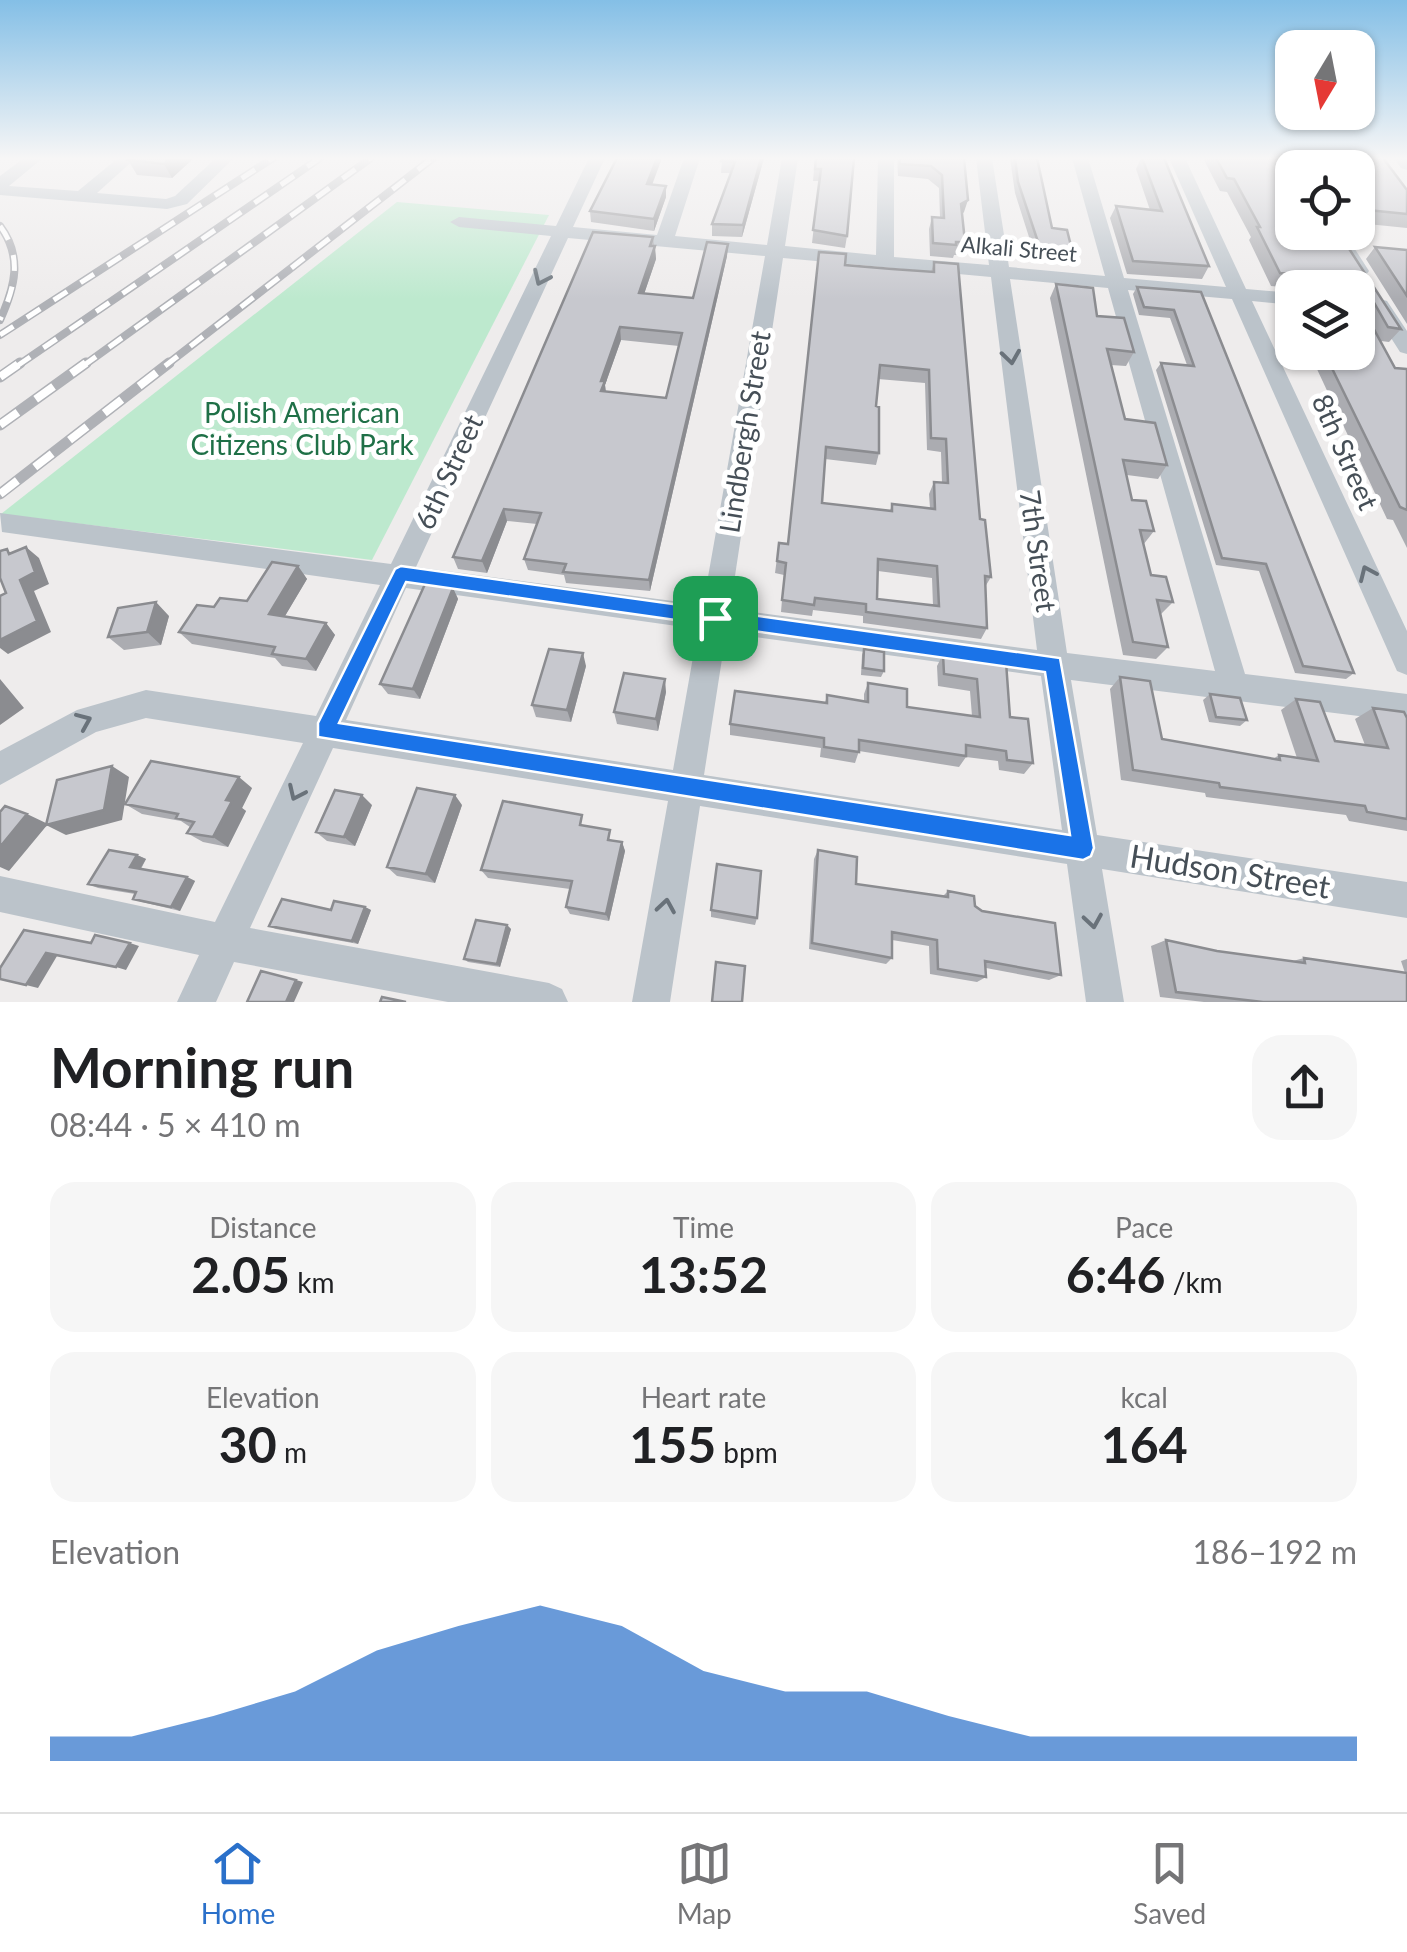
<!DOCTYPE html>
<html lang="en">
<head>
<meta charset="utf-8">
<style>
  :root { --surface:#fff; --page:#f6f6f6; --text:#202124; --muted:#757577; --line:#e0e0e0; --accent:#2a70ca }
  body { margin:0; font-family:Lato,sans-serif; background:var(--page); color:var(--text); height:100vh; display:flex; flex-direction:column; font-size:38px; white-space:nowrap }
  * { box-sizing:border-box; margin:0 }
  p { font-size:32px; color:var(--muted) }
  .icon { flex:none; width:55px; height:55px; fill:none; stroke:currentColor; stroke-width:2; stroke-linecap:round; stroke-linejoin:round }
  .map { position:relative; height:1002px; overflow:hidden }
  .details { display:flex; flex-direction:column; background:var(--surface); flex:1 }
  .details>* { flex:none }
  .needle { width:65px; rotate:190deg }
  .buttons { position:absolute; left:1275px; top:30px; display:grid; gap:20px }
  .buttons a { display:grid; place-items:center; width:100px; height:100px; border-radius:20px; background:var(--surface); box-shadow:0 2px 8px #0004; font-size:50px }
  .pin { position:absolute; display:grid; place-items:center; width:85px; height:85px; color:#fff; margin:-42px; border-radius:20px; box-shadow:0 5px 15px #0006 }
  .round { display:grid; place-items:center; flex:none; width:105px; height:105px; border-radius:30px; background:var(--page) }
  .overview { display:flex; align-items:center; justify-content:space-between; height:170px; padding:0 50px }
  h1 { font-size:55px; font-weight:700; line-height:75px }
  .metrics { display:grid; grid-template-columns:repeat(3,1fr); gap:15px; height:170px; padding:10px 50px }
  .metrics div { display:grid; align-content:center; border-radius:25px; background:var(--page); text-align:center }
  .metrics b { font-size:50px; font-weight:700 }
  .metrics small { font-size:28px; font-weight:400 }
  .metrics p { font-size:28px }
  .chart { height:280px; padding:20px 50px }
  .chart p { display:flex; justify-content:space-between }
  .chart svg { width:100%; height:180px; margin-top:10px; fill:var(--accent); opacity:.7 }
  .tab-bar { display:flex; justify-content:space-around; align-items:center; height:140px; border-top:2px solid var(--line); background:var(--surface); font-size:28px; color:var(--muted) }
  .tab-bar a { display:grid; justify-items:center; gap:5px }
  .tab-bar .on { color:var(--accent) }
  .map>svg:first-child { display:block }
  .green { fill:#bde9ce }
  .lines { fill:none; stroke-linecap:round; stroke-linejoin:round }
  .minor { fill:#bbc3ca; fill-rule:evenodd }
  .rail-far1-casing { stroke:#afb1b6; stroke-width:8 }
  .rail-casing { stroke:#afb1b6; stroke-width:11 }
  .rail-far1 { stroke:#fff; stroke-width:5; stroke-dasharray:16; stroke-linecap:butt }
  .rail { stroke:#fff; stroke-width:8; stroke-dasharray:22; stroke-linecap:butt }
  .wall { fill:#abacb1; fill-rule:evenodd }
  .shaded-wall { fill:#8b8c90 }
  .building { fill:#c7c8ce; stroke:#8b8c90; stroke-width:2.5; fill-rule:evenodd }
  .oneway { stroke:#69727a }
  .route { fill:#1a73e8; stroke:#fff; stroke-width:2.5; fill-rule:evenodd }
  .labels { text-anchor:middle; stroke-width:10; stroke-linejoin:round; paint-order:stroke }
  .far-street-label { font-size:22px; fill:#464f57; stroke:#fff }
  .park-label { font-size:28px; fill:#1f7047; stroke:#fff }
  .street-label { font-size:28px; fill:#464f57; stroke:#fff }
  .near-street-label { font-size:32px; fill:#464f57; stroke:#fff }
</style>
</head>
<body>
<div class="map">
<svg width="1407" height="1002" viewBox="0 0 1407 1002">
  <rect width="100%" height="100%" fill="#eeecec"/>
  <path class="green" d="M397,202L549,215L372,560L1,514Z"/>
  <g class="lines">
    <path class="minor" d="M24,158H43L9,186L78,191L118,158H136L97,193L166,199L175,196L216,158H234L187,204L167,209L0,195V176Z
      M589,158H605L573,227L657,235L684,158H700L675,236L767,245L782,158H798L785,246L876,255L878,158H894V257L989,265L976,158H992L1009,267L1105,276L1072,158H1088L1124,278L1226,287L1169,158H1185L1246,289L1292,293V305L1252,301L1407,631V675L1397,671L1232,299L1128,290L1245,674L1407,694V722L1071,680L1097,835L1407,882V918L1102,869L1124,1002H1086L1067,864L700,806L670,1002H632L668,801L333,748L250,928L549,983L562,989L568,1002H448L234,962L216,1002H177L199,955L0,912V876L215,922L303,743L146,718L96,732L0,785V751L77,710L146,690L316,716L380,585L2,532L0,513L391,564L551,236L459,227L450,222L459,217L556,226ZM568,238L765,256L703,605L416,567ZM783,258L991,277L1037,650L730,609ZM1010,279L1108,288L1215,671L1067,653ZM406,588L698,629L673,770L346,720ZM726,633L1041,676L1062,830L704,775Z
      M1394,158H1407V170L1401,168Z
      M1326,232H1344L1369,271L1366,275H1352Z
      M1380,299L1387,301L1407,331V354L1400,352L1370,305Z"/>
    <defs>
      <path id="rail-far1" d="M0,226C23,257 15,287 0,320
        M0,335L273,158
        M17,366L320,158
        M83,366L371,158
        M165,366L433,158"/>
      <path id="rail" d="M0,377L20,363
        M0,425L86,363
        M0,494L169,363"/>
    </defs>
    <use href="#rail-far1" class="rail-far1-casing"/>
    <use href="#rail" class="rail-casing"/>
    <use href="#rail-far1" class="rail-far1"/>
    <use href="#rail" class="rail"/>
  </g>
  <path class="wall" d="M131,158H194L172,178L137,175L128,160Z
    M722,158H764L742,237L712,236V224L731,173H721Z
    M815,158L847,236L845,248L812,243L819,181H813Z
    M897,158H964V212L962,214L965,242L961,255H954L953,258L930,256L929,229L932,217H940L939,188L928,179L898,176Z
    M1010,158H1037L1052,228L1072,250L1068,261L1036,259L1015,193Z
    M1141,158H1164L1209,266L1202,279L1127,274L1110,218L1116,206L1150,210L1136,169Z
    M1203,158H1295L1297,162L1302,161L1301,158H1383L1407,190V228L1358,223V168H1292V217L1289,216L1303,240L1346,244L1401,329L1389,342L1381,341L1395,368L1407,369V548L1393,520L1387,519L1309,352H1358L1368,324L1358,304V288H1292L1271,286L1249,240L1251,237L1227,192L1220,191Z
    M652,185L666,197L654,231L591,222L590,211Z
    M653,237L656,259L644,294L693,298L728,244L727,256L650,591L566,583L564,575L528,570L524,559L537,524L507,521L487,573L458,569L453,557ZM621,340L679,346L666,398L606,392L605,385Z
    M1375,247L1407,250V324L1366,259Z
    M934,262L991,577L985,587L987,628L981,639L863,623V616L813,610L812,616L781,612L784,575L775,573L779,543L788,544L845,265L931,272ZM878,379L925,383L927,450L941,452L942,483L934,482L929,494L930,508L892,504L890,511L822,503L825,459L876,465L879,453L876,406ZM878,571L932,578L933,606L877,599Z
    M1056,284L1097,316L1134,352L1126,366L1111,365L1125,419L1167,465L1158,479L1127,475L1132,500L1154,531L1143,545L1151,575L1173,602L1160,615L1168,647L1156,659L1123,655L1050,298Z
    M1137,287L1201,292L1354,673L1346,679L1295,673L1259,571L1216,565L1156,370L1161,363L1187,365L1170,318L1139,315L1133,294Z
    M298,566L307,579L285,616L326,623L335,635L316,671L282,666L275,658L192,644L179,632L214,607L247,601Z
    M453,588L458,599L420,699L388,694L380,684Z
    M169,616L161,645L124,650L108,637Z
    M864,649L884,671L881,677L861,675L862,655Z
    M943,654L1006,662L1010,717L1033,763L1024,774L999,770L998,761L966,757L959,767L859,751L855,763L820,757L821,748L730,735V724L825,703L827,695L864,701V694L868,683L907,707L972,716L970,691L938,686L937,666Z
    M586,666L571,722L536,717L532,705Z
    M1120,677L1162,739L1273,759L1279,755L1297,758L1281,710L1296,699L1335,741L1365,745L1355,719L1373,708L1407,718V831L1349,821L1346,815L1206,797L1205,793L1121,780L1110,689Z
    M666,692L658,731L617,724L614,712Z
    M1210,694L1247,720L1240,726L1209,722L1203,700Z
    M252,788L242,808L246,811L228,847L203,842L187,833L190,827L181,821L142,814L125,804Z
    M372,805L355,846L327,841L316,832Z
    M462,805L435,883L397,876L387,867Z
    M586,825L585,826L612,840L622,842L625,851L609,921L570,914L566,907L570,889L488,878L481,870Z
    M818,850L856,884L943,896L948,891L975,906L1061,975L1049,980L986,968V977L977,982L930,974L929,946L892,940V958L886,964L809,949L814,859Z
    M137,855L146,859L141,869L187,877L195,881L180,911L142,902L133,899L135,894L98,888L88,884Z
    M365,907L371,910L358,944L276,929L269,926Z
    M711,910L757,918L755,925L711,917Z
    M507,925L511,929L500,967L468,962L464,959Z
    M1166,940L1217,951L1293,961L1304,958L1405,973L1401,961L1407,959V1002H1204L1160,997L1151,946Z"/>
  <path class="shaded-wall" d="M170,158H194L172,178L164,164Z
    M657,158H662L648,196L647,184Z
    M761,158H764L742,237L743,225Z
    M666,186V197L654,231V219Z
    M968,200L964,212L958,217L961,204Z
    M728,244L727,256L650,591L649,580Z
    M655,246L656,259L640,306L639,293Z
    M620,327L621,340L605,385L606,394L603,404L601,381Z
    M504,509L507,521L487,573L482,561Z
    M26,547L39,558L49,584L34,591L51,632L8,654L0,648V640L20,580Z
    M298,566L307,579L279,626L269,614Z
    M453,588L458,599L420,699L413,689Z
    M156,602L169,616L161,645L147,632Z
    M326,623L335,635L316,671L306,659Z
    M583,653L586,666L571,722L567,710Z
    M0,679L24,708L0,725Z
    M665,679L666,692L658,731L656,719Z
    M112,766L129,777L122,820L66,835L46,825Z
    M239,777L252,788L242,808L246,811L228,847L213,837L226,800Z
    M362,795L372,805L355,846L344,837Z
    M455,795L462,805L435,883L426,874Z
    M27,814L48,824L9,871L0,867V847Z
    M622,842L625,851L609,921L606,914Z
    M137,855L146,859L139,871L130,867Z
    M187,877L195,881L180,911L171,907Z
    M365,907L371,910L358,944L352,941Z
    M507,925L511,929L500,967L497,964Z
    M130,943L139,946L126,970L116,967Z
    M46,953L57,956L38,988L26,985Z
    M296,980L303,982L294,1002H286Z"/>
  <path class="building" d="M131,158H170L164,164L128,160Z
    M617,158H657L647,184L666,186L654,219L590,211Z
    M722,158H761L743,225L712,224L735,162L721,161Z
    M816,158H854L847,236L813,230L821,169H815Z
    M900,158H964L968,200L961,204L965,242H956V245L933,243L932,217L944,218L942,175L931,166L900,164Z
    M1015,158H1037L1052,228L1067,230L1072,250L1040,248L1018,182Z
    M1142,158H1164L1209,266L1133,261L1116,206L1162,211Z
    M1216,158H1295L1297,162L1310,158H1383L1407,190V214L1358,209V168H1292V203L1281,202L1292,222V232H1299L1303,240L1346,244L1401,329L1388,327L1361,280L1280,273L1257,227H1260L1234,179L1227,178Z
    M593,232L653,237L650,246H655L639,293L693,298L707,242L728,244L649,580L563,572L566,564L524,559L541,513L504,509L482,561L453,557ZM620,327L682,333L666,398L601,391L605,381H601Z
    M1375,247L1407,250V296Z
    M819,252L846,254L845,265L892,269L934,272V262L958,264L980,519L985,520L991,577L985,576L987,628L866,612V604L815,598L814,605L782,600L786,563L777,561L779,543L788,544ZM880,365L929,370L931,438L946,439L948,483L934,482L935,509L892,504V511L822,503L826,447L879,453V407L876,406ZM878,559L937,566L939,606L877,599Z
    M1056,284L1093,288L1097,316L1124,318L1134,352L1107,349L1125,419L1155,423L1167,465L1123,460L1132,500L1146,501L1154,531L1140,530L1151,575L1166,577L1173,602L1157,600L1168,647L1133,642Z
    M1137,287L1201,292L1354,673L1303,666L1266,564L1222,558L1161,363L1194,366L1174,310L1144,307Z
    M1358,323L1371,324L1395,368L1407,369V510L1400,507L1324,352H1358Z
    M26,547L35,572L20,580L37,621L0,640V596L6,593L0,578V551L7,549L9,554Z
    M272,562L298,566L269,614L326,623L306,659L272,654L275,647L179,632L197,605L214,607L220,598L247,601Z
    M425,584L453,588L413,689L380,684Z
    M156,602L147,632L108,637L118,608Z
    M549,649L583,653L567,710L532,705Z
    M864,649L884,652V671L863,668Z
    M943,654L1006,662L1010,717L1028,719L1033,763L1007,760L1006,751L966,745V756L859,740V752L824,747V738L730,724L735,691L827,703V695L868,702V683L907,689V707L980,717L977,679L944,674Z
    M624,673L665,679L656,719L614,712Z
    M1120,677L1150,681L1162,739L1280,760L1279,755L1318,761L1296,699L1320,702L1335,741L1388,748L1373,708L1404,712L1407,718V819L1367,812L1365,806L1220,787L1219,783L1133,770Z
    M1210,694L1240,698L1247,720L1216,717Z
    M151,761L239,777L226,800L232,801L213,837L187,833L194,822L176,818L178,814L125,804Z
    M112,766L104,810L46,825L57,780Z
    M417,788L455,795L426,874L387,867Z
    M335,790L362,795L344,837L316,832Z
    M503,801L582,815L580,825L610,830L608,840L622,842L606,914L566,907L572,881L481,870Z
    M5,806L27,814L0,847V812Z
    M109,850L137,855L130,867L187,877L171,907L133,899L136,892L88,884Z
    M818,850L857,857L856,884L948,897V891L974,896L975,906L982,911L1055,923L1061,975L985,961L986,977L938,969L937,940L892,932V958L812,943Z
    M717,864L761,871L757,918L711,910Z
    M282,899L331,910L334,901L365,907L352,941L269,926Z
    M476,920L507,925L497,964L464,959Z
    M24,930L91,943L95,935L130,943L116,967L46,953L26,985L0,979V968Z
    M1166,940L1217,951L1305,963L1304,958L1407,973V1002H1263L1176,992Z
    M716,962L745,966L742,1002H712Z
    M261,971L296,980L286,1002H247Z
    M382,997L406,1002H380Z"/>
  <defs><path id="oneway-chevron" d="M-2-3.5L2.5 0L-2 3.5" fill="none" stroke-width="1.6" stroke-linecap="round" stroke-linejoin="round" transform="scale(2.5)"/></defs>
  <g class="oneway">
    <use href="#oneway-chevron" transform="translate(541 278) rotate(115)"/>
    <use href="#oneway-chevron" transform="translate(1011 357) rotate(82)"/>
    <use href="#oneway-chevron" transform="translate(1367 573) rotate(-114)"/>
    <use href="#oneway-chevron" transform="translate(84 721) rotate(-23)"/>
    <use href="#oneway-chevron" transform="translate(296 793) rotate(115)"/>
    <use href="#oneway-chevron" transform="translate(666 906) rotate(-81)"/>
    <use href="#oneway-chevron" transform="translate(1093 921) rotate(81)"/>
  </g>
  <linearGradient id="sky" x2="0" y2="1"><stop stop-color="#84bfe6"/><stop offset="0.53" stop-color="#f7f6f6"/><stop offset="1" stop-color="#f7f6f6" stop-opacity="0"/></linearGradient>
  <rect width="1407" height="299" fill="url(#sky)"/>
  <path class="route" d="M401,566L1060,658L1094,848L1091,856L1083,860L318,737V723L395,569ZM406,582L1045,672L1070,835L339,723Z"/>
  <g class="labels">
    <g class="far-street-label">
      <text transform="translate(1019 249) rotate(5)" y="8">Alkali Street</text>
    </g>
    <g class="park-label">
      <text x="302" y="423">Polish American<tspan x="302" dy="32">Citizens Club Park</tspan></text>
    </g>
    <g class="street-label">
      <text transform="translate(745 432) rotate(-81)" y="10">Lindbergh Street</text>
      <text transform="translate(1345 452) rotate(66)" y="10">8th Street</text>
      <text transform="translate(449 472) rotate(-65)" y="10">6th Street</text>
      <text transform="translate(1038 551) rotate(82)" y="10">7th Street</text>
    </g>
    <g class="near-street-label">
      <text transform="translate(1230 872) rotate(9)" y="11">Hudson Street</text>
    </g>
  </g>
</svg>
<div class="buttons">
<a><svg class="needle" viewBox="-14 -14 28 28"><path d="M0-13l5 13h-10z" fill="#e53935"/><path d="M0 13l5-13h-10z" fill="#757577"/></svg></a>
<a><svg class="icon" aria-label="locate" viewBox="0 0 24 24"><circle cx="12" cy="12" r="6"/><path d="M12 2v4M12 18v4M2 12h4M18 12h4"/></svg></a>
<a><svg class="icon" aria-label="layers" viewBox="0 0 24 24"><path d="M12 4l9 5-9 5-9-5zM3 14l9 5 9-5"/></svg></a>
</div>
<div class="pin" style="left:715px;top:618px;background:#1e9e55"><svg class="icon" aria-label="arrive" viewBox="0 0 24 24"><path d="M6 21V4h12l-3 4 3 4H6"/></svg></div>
</div>
<section class="details">
<div class="overview"><div><h1>Morning run</h1><p>08:44 · 5 × 410 m</p></div><a class="round"><svg class="icon" aria-label="share" viewBox="0 0 24 24"><path d="M12 15V3M7 8l5-5 5 5M5 13v7h14v-7"/></svg></a></div>
<div class="metrics">
<div><p>Distance</p><b>2.05<small> km</small></b></div>
<div><p>Time</p><b>13:52</b></div>
<div><p>Pace</p><b>6:46<small> /km</small></b></div>
</div>
<div class="metrics">
<div><p>Elevation</p><b>30<small> m</small></b></div>
<div><p>Heart rate</p><b>155<small> bpm</small></b></div>
<div><p>kcal</p><b>164</b></div>
</div>
<div class="chart"><p><span>Elevation</span>186–192 m</p>
<svg viewBox="0 0 160 44" preserveAspectRatio="none"><path d="M0 44V38L10 38L20 33L30 27L40 17L50 11L60 6L70 11L80 22L90 27L100 27L110 33L120 38L130 38L140 38L150 38L160 38V44z"/></svg>
</div>
</section>
<nav class="tab-bar">
<a class="on"><svg class="icon" aria-label="home" viewBox="0 0 24 24"><path d="M3 11l9-7 9 7M6 9v11h12V9"/></svg>Home</a>
<a><svg class="icon" aria-label="map" viewBox="0 0 24 24"><path d="M3 6l6-2 6 2 6-2v14l-6 2-6-2-6 2zM9 4v14M15 6v14"/></svg>Map</a>
<a><svg class="icon" aria-label="saved" viewBox="0 0 24 24"><path d="M7 4h10v16l-5-4-5 4z"/></svg>Saved</a>
</nav>
</body>
</html>
